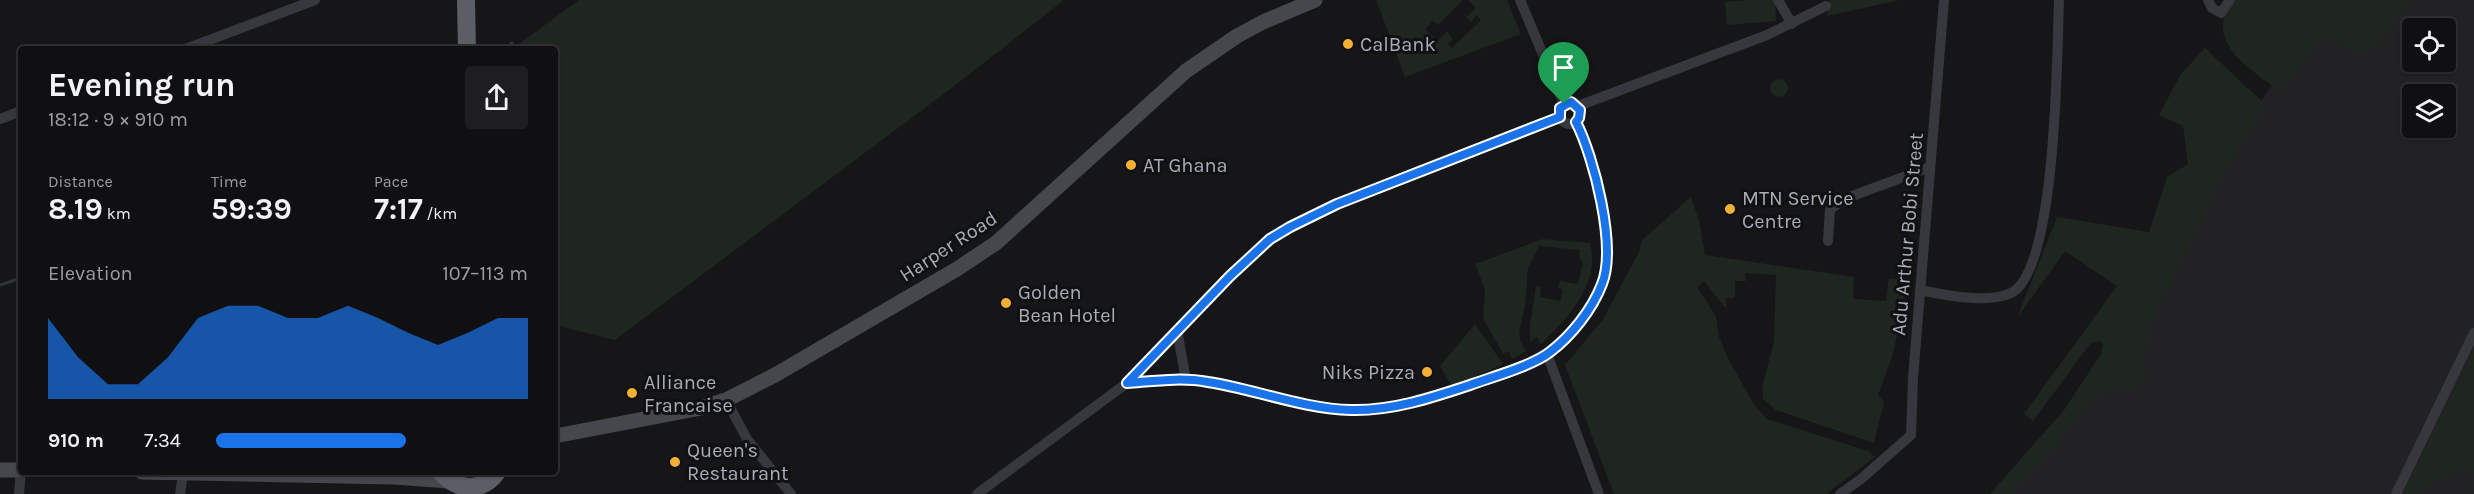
<!DOCTYPE html>
<html lang="en">
<head>
<meta charset="utf-8">
<style>
  :root { --surface:#101012; --page:#1e1e20; --text:#f1f3f6; --muted:#9c9d9f; --line:#303032; --accent:#1a73e8 }
  body { margin:0; font-family:Karla,sans-serif; background:var(--page); color:var(--text); height:100vh; display:flex; flex-direction:column; font-size:22px; white-space:nowrap }
  * { box-sizing:border-box; margin:0 }
  p { font-size:20px; color:var(--muted) }
  .icon { flex:none; width:33px; height:33px; fill:none; stroke:currentColor; stroke-width:2; stroke-linecap:round; stroke-linejoin:round }
  .map { position:relative; flex:1; overflow:hidden }
  .side { position:absolute; left:18px; top:46px; width:540px; height:429px; display:flex; flex-direction:column; background:var(--surface); border-radius:6px; box-shadow:0 2px 4px #0004,0 0 0 2px var(--line) }
  .side>* { flex:none }
  .buttons { position:absolute; left:2402px; top:18px; display:grid; gap:12px }
  .buttons a { display:grid; place-items:center; width:54px; height:54px; border-radius:6px; background:var(--surface); box-shadow:0 2px 4px #0004,0 0 0 2px var(--line); font-size:30px }
  .pin { position:absolute; display:grid; place-items:center; width:51px; height:51px; color:#fff; margin:-62px -26px; border-radius:50% 50% 50% 0; rotate:-45deg; box-shadow:0 0 6px #0007 }
  .pin .icon { rotate:45deg }
  .round { display:grid; place-items:center; flex:none; width:63px; height:63px; border-radius:6px; background:var(--page) }
  .headline { display:flex; align-items:center; justify-content:space-between; height:102px; padding:0 30px }
  h1 { font-size:33px; font-weight:700; line-height:45px }
  .stats { display:grid; grid-template-columns:repeat(3,1fr); gap:9px; height:102px; padding:6px 30px }
  .stats div { display:grid; align-content:center }
  .stats b { font-size:30px; font-weight:700 }
  .stats small { font-size:16px; font-weight:400 }
  .stats p { font-size:16px }
  .chart { height:168px; padding:12px 30px }
  .chart p { display:flex; justify-content:space-between }
  .chart svg { width:100%; height:108px; margin-top:6px; fill:var(--accent); opacity:.7 }
  ul { padding:0 30px; list-style:none; font-size:20px }
  li { display:grid; grid-template-columns:96px 72px 1fr; align-items:center; height:45px }
  li i { height:15px; border-radius:8px; background:var(--accent) }
  .map>svg:first-child { display:block }
  .built { fill:#222225; fill-rule:evenodd }
  .green { fill:#1e261f }
  .lines { fill:none; stroke-linecap:round; stroke-linejoin:round }
  .stream { stroke:#2c353c; stroke-width:3 }
  .minor { stroke:#37383d; stroke-width:10 }
  .secondary { stroke:#45474d; stroke-width:15 }
  .trunk { stroke:#5b5e65; stroke-width:18 }
  .route-casing { stroke:#fff; stroke-width:12 }
  .route { stroke:#1a73e8; stroke-width:8 }
  .poi-dot { fill:#f2b134; stroke:#111113; stroke-width:2 }
  .labels { text-anchor:middle; stroke-width:6; stroke-linejoin:round; paint-order:stroke }
  .poi-label { font-size:20px; fill:#a8adb8; stroke:#111113; text-anchor:start }
  .street-label { font-size:20px; fill:#a8adb8; stroke:#111113 }
</style>
</head>
<body>
<div class="map">
<svg width="2474" height="494" viewBox="0 0 2474 494">
  <rect width="100%" height="100%" fill="#161618"/>
  <path class="built" d="M2332,0H2474V494H2001L2086,390L2189,203ZM2412,28H2445V62H2412ZM2412,94H2445V128H2412Z"/>
  <path class="green" d="M579,0H1064L957,84L615,340L555,325V50L512,49Z
    M1376,0H1463L1438,25L1433,21L1425,29L1437,41L1447,32L1453,39L1448,44L1452,48L1481,20L1477,15L1471,22L1464,15L1468,16L1476,8L1468,0H1507L1521,34L1405,77Z
    M1747,0H1775L1776,21L1727,25L1725,2Z
    M1830,0H1900L1827,16Z
    M2233,0H2411L2378,44L2362,54L2333,39L2317,42L2281,93C2252,69 2201,43 2233,0Z
    M2205,48L2266,105L2225,170L2154,317L2144,353L2145,380L2127,392L2110,391L2093,400L2069,427L2055,449L2011,494H1990L2064,410L2101,354L2103,343L2098,341L2090,344L2033,421L2024,414L2117,286L2065,251L2017,318L2057,217L2149,232L2167,177L2188,164L2183,126L2159,115L2181,74Z
    M1770 88a9 9 0 1 1 18 0a9 9 0 1 1-18 0Z
    M1691,197L1699,220L1705,255L1854,277L1853,299L1886,301L1889,279L1908,280L1893,354L1878,395L1884,402L1874,443L1776,410L1763,399L1762,387L1774,342L1776,275L1745,273L1746,281H1735V298H1726V309L1704,281L1697,287L1716,316L1719,337L1728,358L1753,403L1767,419L1868,451L1875,457L1826,494H1614L1565,365L1602,321L1639,252L1642,240Z
    M1543,239L1590,243C1601,284 1568,318 1541,344L1537,337L1530,342V325L1536,286L1541,287L1540,297L1560,301L1563,290L1558,288L1560,281L1578,284L1583,262L1579,259L1580,250L1539,246L1528,268L1525,306L1519,333L1520,340L1526,351L1512,359L1509,351L1503,354L1483,318L1485,289L1475,264Z
    M1475,324L1503,364L1452,387L1440,366Z
    M2474,351V494L2471,467L2419,486V494H2402Z"/>
  <g class="lines">
    <path class="stream" d="M504,50L512,43
      M0,285L21,278"/>
    <path class="minor" d="M1520,0L1564,104
      M1778,0L1792,24
      M2208,0L2212,8L2221,13L2230,0
      M183,50L315,0
      M1559 113a11 11 0 1 1 22 0a11 11 0 1 1-22 0Z
      M1578,106L1767,35L1826,6
      M0,119L21,111
      M1828,241L1830,209L1847,198L1930,167
      M1920,290C1944,295 1988,304 2011,293C2057,271 2057,51 2059,0
      M1177,330L1186,380
      M1547,354L1599,494
      M1127,383C1154,381 1181,377 1208,382C1254,389 1304,409 1351,410C1392,410 1431,398 1470,385C1492,377 1532,366 1550,352C1571,335 1591,310 1602,284C1616,247 1595,156 1576,122
      M726,400L747,439L791,494
      M19,494L21,470
      M180,494L183,474
      M977,494L1127,383L1230,276L1270,239L1337,204L1560,117
      M1840,494L1861,479L1911,435L1913,378L1944,0
      M2396,494L2474,333"/>
    <path class="secondary" d="M555,436L701,408L726,400L775,375L957,269L996,243L1186,71L1237,36L1263,22L1315,0
      M0,470H21
      M142,472L394,477L449,481"/>
    <path class="trunk" d="M466,0L467,50
      M441,472C457,491 482,493 497,472"/>
  </g>
  <g class="lines">
    <defs>
      <path id="route" d="M1571,102L1580,110L1579,118L1576,122C1594,157 1617,247 1602,284C1592,310 1571,336 1550,352C1532,366 1492,377 1470,385C1431,398 1392,411 1351,410C1304,409 1254,389 1208,382C1181,377 1154,381 1127,383L1230,276L1270,239L1290,227L1337,204L1560,117V108Z"/>
    </defs>
    <use href="#route" class="route-casing"/>
    <use href="#route" class="route"/>
  </g>
  <g class="poi-dot">
    <circle cx="1348" cy="44" r="6"/>
    <circle cx="1131" cy="165" r="6"/>
    <circle cx="1730" cy="209" r="6"/>
    <circle cx="1006" cy="303" r="6"/>
    <circle cx="1427" cy="372" r="6"/>
    <circle cx="632" cy="393" r="6"/>
    <circle cx="675" cy="462" r="6"/>
  </g>
  <g class="labels">
    <g class="poi-label">
      <text x="1360" y="51">CalBank</text>
      <text x="1143" y="172">AT Ghana</text>
      <text x="1742" y="205">MTN Service<tspan x="1742" dy="23">Centre</tspan></text>
      <text x="1018" y="299">Golden<tspan x="1018" dy="23">Bean Hotel</tspan></text>
      <text x="1415" y="379" text-anchor="end">Niks Pizza</text>
      <text x="644" y="389">Alliance<tspan x="644" dy="23">Francaise</tspan></text>
      <text x="687" y="457">Queen's<tspan x="687" dy="23">Restaurant</tspan></text>
    </g>
    <g class="street-label">
      <text transform="translate(1907 234) rotate(-85)" y="7">Adu Arthur Bobi Street</text>
      <text transform="translate(948 246) rotate(-33)" y="7">Harper Road</text>
    </g>
  </g>
</svg>
<div class="buttons">
<a><svg class="icon" aria-label="locate" viewBox="0 0 24 24"><circle cx="12" cy="12" r="6"/><path d="M12 2v4M12 18v4M2 12h4M18 12h4"/></svg></a>
<a><svg class="icon" aria-label="layers" viewBox="0 0 24 24"><path d="M12 4l9 5-9 5-9-5zM3 14l9 5 9-5"/></svg></a>
</div>
<div class="pin" style="left:1564px;top:104px;background:#1e9e55"><svg class="icon" aria-label="arrive" viewBox="0 0 24 24"><path d="M6 21V4h12l-3 4 3 4H6"/></svg></div>
<section class="side">
<div class="headline"><div><h1>Evening run</h1><p>18:12 · 9 × 910 m</p></div><a class="round"><svg class="icon" aria-label="share" viewBox="0 0 24 24"><path d="M12 15V3M7 8l5-5 5 5M5 13v7h14v-7"/></svg></a></div>
<div class="stats">
<div><p>Distance</p><b>8.19<small> km</small></b></div>
<div><p>Time</p><b>59:39</b></div>
<div><p>Pace</p><b>7:17<small> /km</small></b></div>
</div>
<div class="chart"><p><span>Elevation</span>107–113 m</p>
<svg viewBox="0 0 160 44" preserveAspectRatio="none"><path d="M0 44V11L10 27L20 38L30 38L40 27L50 11L60 6L70 6L80 11L90 11L100 6L110 11L120 17L130 22L140 17L150 11L160 11V44z"/></svg>
</div>
<ul>
<li><b>910 m</b>7:34<i style="width:61%"></i></li>
</ul>
</section>
</div>
</body>
</html>
